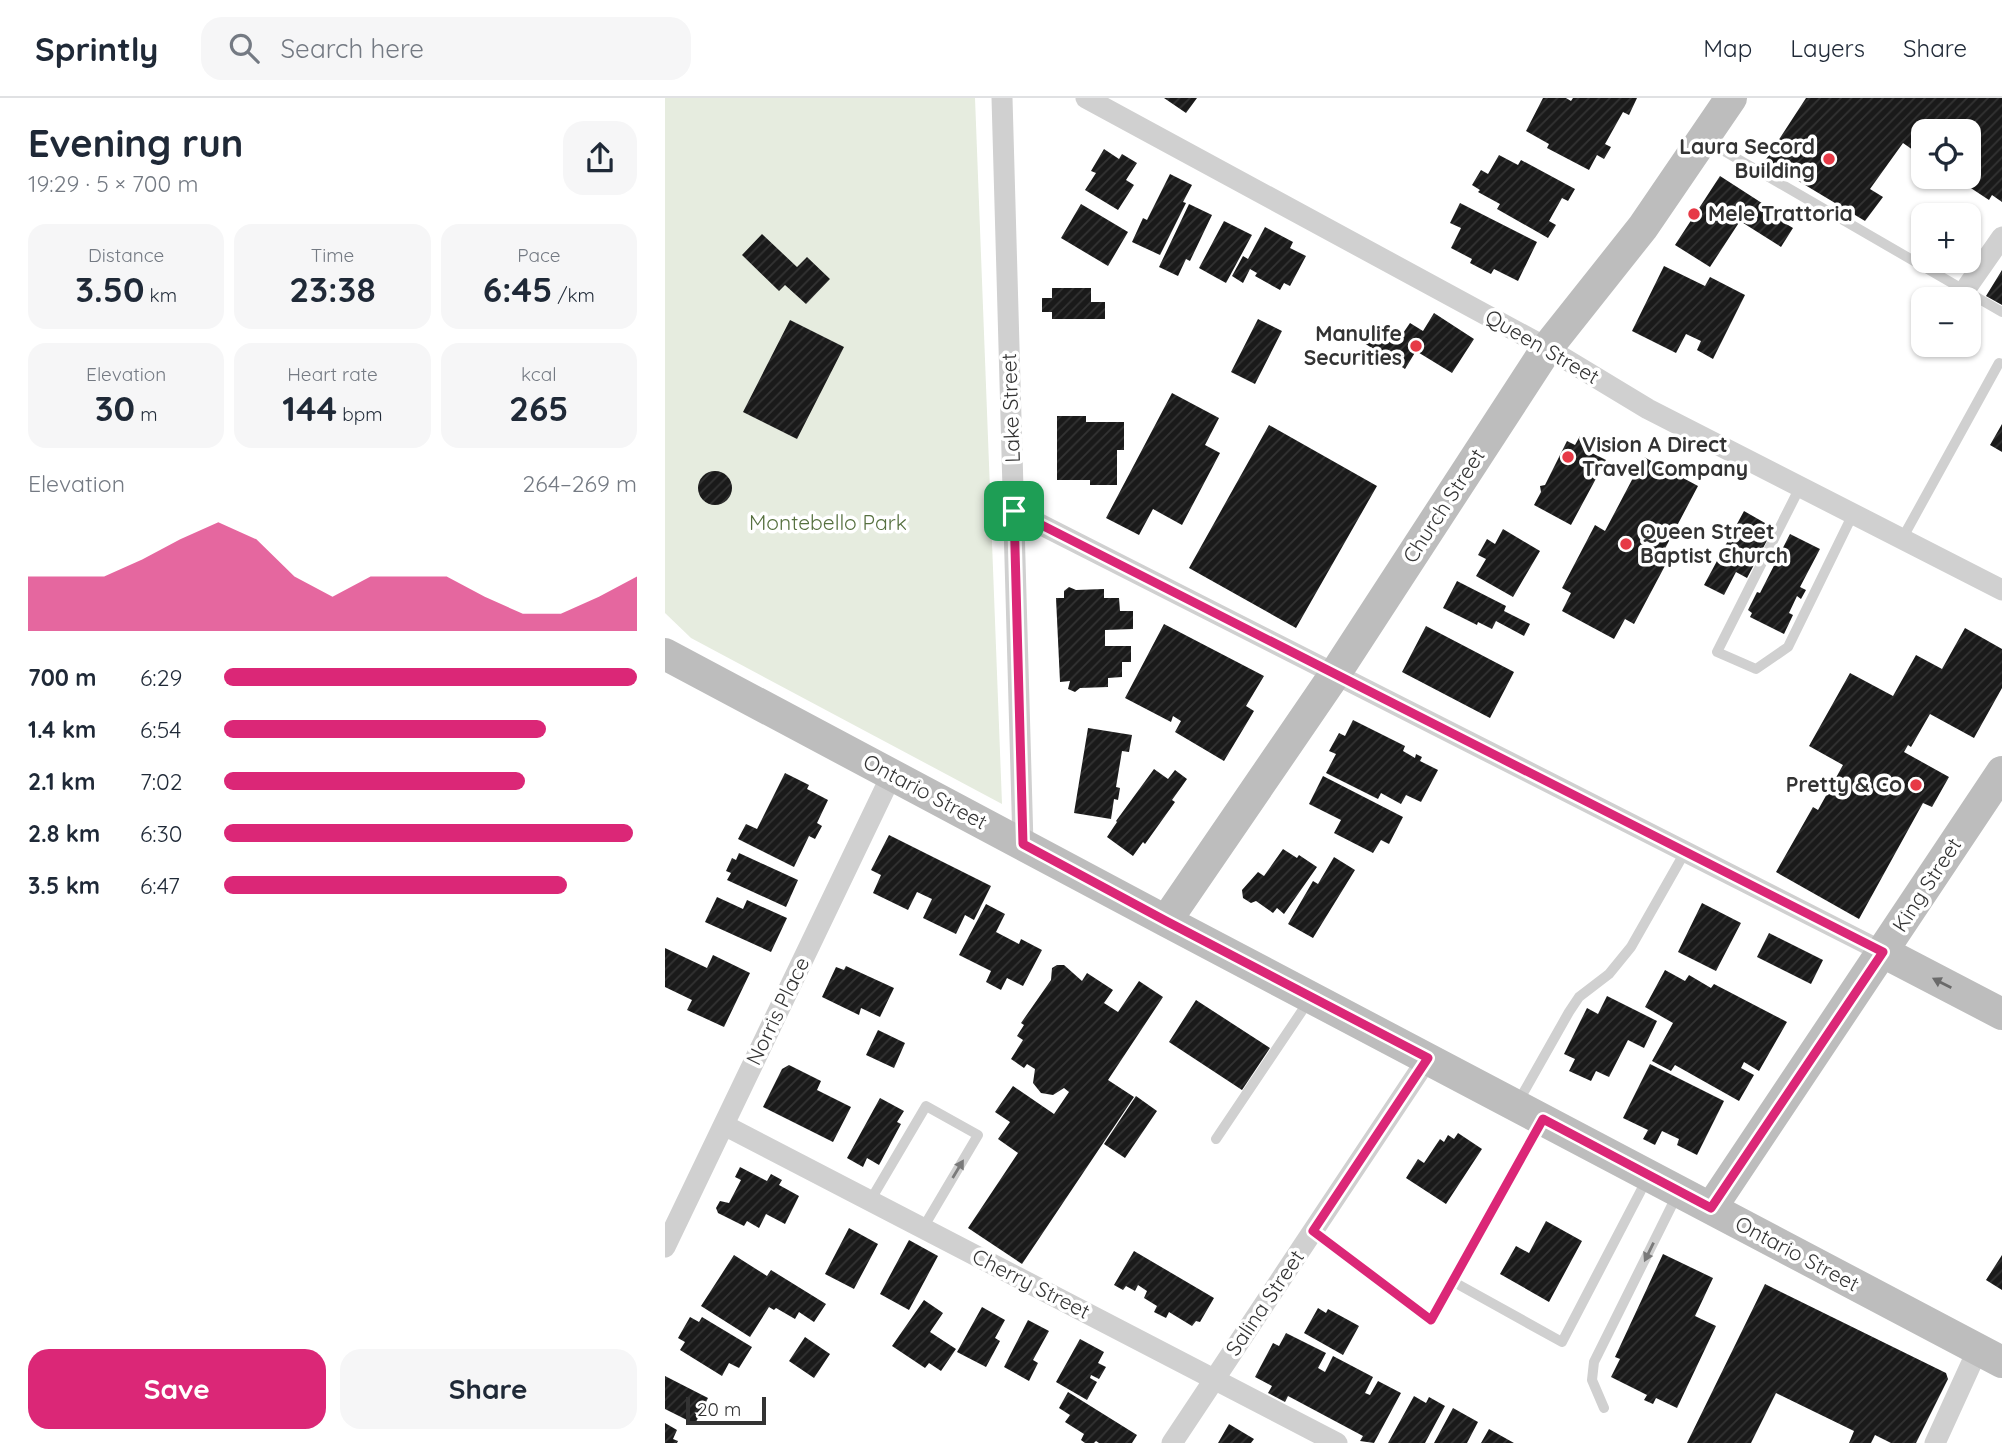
<!DOCTYPE html>
<html lang="en">
<head>
<meta charset="utf-8">
<style>
  :root { --surface:#fff; --page:#f6f6f7; --text:#1f2937; --muted:#747a83; --line:#e0e1e3; --accent:#db2777 }
  body { margin:0; font-family:Quicksand,sans-serif; background:var(--page); color:var(--text); height:100vh; display:flex; flex-direction:column; font-size:26px; white-space:nowrap }
  * { box-sizing:border-box; margin:0 }
  p { font-size:23px; color:var(--muted) }
  .icon { flex:none; width:38px; height:38px; fill:none; stroke:currentColor; stroke-width:2; stroke-linecap:round; stroke-linejoin:round }
  .map { position:relative; flex:1; overflow:hidden }
  .sheet { display:flex; flex-direction:column; background:var(--surface); width:665px }
  .sheet>* { flex:none }
  .tools { position:absolute; left:1246px; top:21px; display:grid; gap:14px }
  .tools a { display:grid; place-items:center; width:70px; height:70px; border-radius:14px; background:var(--surface); box-shadow:0 2px 5px #0004; font-size:35px }
  .scale { position:absolute; left:21px; bottom:18px; width:80px; box-sizing:border-box; padding-left:7px; border:4px solid #333; border-top:0; font-size:19px; line-height:24px; white-space:nowrap; color:#333; -webkit-text-stroke:5px #fff; paint-order:stroke }
  .pin { position:absolute; display:grid; place-items:center; width:60px; height:60px; color:#fff; margin:-30px; border-radius:14px; box-shadow:0 4px 10px #0006 }
  .round { display:grid; place-items:center; flex:none; width:74px; height:74px; border-radius:21px; background:var(--page) }
  .head { display:flex; align-items:center; justify-content:space-between; height:119px; padding:0 28px }
  h1 { font-size:38px; font-weight:700; line-height:52px }
  .figures { display:grid; grid-template-columns:repeat(3,1fr); gap:10px; height:119px; padding:7px 28px }
  .figures div { display:grid; align-content:center; border-radius:18px; background:var(--page); text-align:center }
  .figures b { font-size:35px; font-weight:700 }
  .figures small { font-size:19px; font-weight:400 }
  .figures p { font-size:19px }
  .chart { height:196px; padding:14px 28px }
  .chart p { display:flex; justify-content:space-between }
  .chart svg { width:100%; height:126px; margin-top:7px; fill:var(--accent); opacity:.7 }
  .cta { display:flex; gap:14px; margin-top:auto; padding:14px 28px }
  .cta a { flex:1; height:80px; border-radius:21px; background:var(--accent); color:#fff; font-size:28px; font-weight:700; line-height:80px; text-align:center }
  .cta a+a { background:var(--page); color:var(--text) }
  ul { padding:0 28px; list-style:none; font-size:23px }
  li { display:grid; grid-template-columns:112px 84px 1fr; align-items:center; height:52px }
  li i { height:18px; border-radius:9px; background:var(--accent) }
  header { display:flex; align-items:center; gap:42px; box-sizing:border-box; height:98px; padding:0 35px; background:var(--surface); border-bottom:2px solid var(--line) }
  header strong { font-size:33px }
  nav { display:flex; gap:38px; margin-inline-start:auto; font-size:24px }
  .search { width:490px; height:63px; background:var(--page); display:flex; align-items:center; gap:18px; box-sizing:border-box; padding:0 24px; border-radius:21px; color:var(--muted); font-size:26px }
  main { display:flex; flex:1; min-height:0 }
  .map>svg:first-child { display:block }
  .park { fill:#e6ecdf }
  .building { fill:url(#building-hatch) }
  .lines { fill:none; stroke-linecap:round; stroke-linejoin:round }
  .lane { stroke:#d0d0d0; stroke-width:10 }
  .street { stroke:#d0d0d0; stroke-width:21 }
  .secondary { stroke:#bdbdbd; stroke-width:32 }
  .oneway { fill:#6a6a6a }
  .oneway2 { fill:#7a7a7a }
  .route-casing { stroke:#fff; stroke-width:14 }
  .route { stroke:#db2777; stroke-width:9 }
  .poi-dot { fill:#e63946; stroke:#fff; stroke-width:2.5 }
  .labels { text-anchor:middle; stroke-width:7; stroke-linejoin:round; paint-order:stroke }
  .poi-label { font-size:21px; font-weight:bold; fill:#333; stroke:#fff; text-anchor:end }
  .street-label { font-size:21px; fill:#333; stroke:#fff }
  .park-label { font-size:21px; fill:#56703f; stroke:#fff }
</style>
</head>
<body>
<header>
<strong>Sprintly</strong>
<div class="search"><svg class="icon" aria-label="search" viewBox="0 0 24 24"><circle cx="10" cy="10" r="6"/><path d="M15 15l6 6"/></svg>Search here</div>
<nav><a>Map</a><a>Layers</a><a>Share</a></nav>
</header>
<main>
<section class="sheet">
<div class="head"><div><h1>Evening run</h1><p>19:29 · 5 × 700 m</p></div><a class="round"><svg class="icon" aria-label="share" viewBox="0 0 24 24"><path d="M12 15V3M7 8l5-5 5 5M5 13v7h14v-7"/></svg></a></div>
<div class="figures">
<div><p>Distance</p><b>3.50<small> km</small></b></div>
<div><p>Time</p><b>23:38</b></div>
<div><p>Pace</p><b>6:45<small> /km</small></b></div>
</div>
<div class="figures">
<div><p>Elevation</p><b>30<small> m</small></b></div>
<div><p>Heart rate</p><b>144<small> bpm</small></b></div>
<div><p>kcal</p><b>265</b></div>
</div>
<div class="chart"><p><span>Elevation</span>264–269 m</p>
<svg viewBox="0 0 160 44" preserveAspectRatio="none"><path d="M0 44V25L10 25L20 25L30 19L40 12L50 6L60 12L70 25L80 32L90 25L100 25L110 25L120 32L130 38L140 38L150 32L160 25V44z"/></svg>
</div>
<ul>
<li><b>700 m</b>6:29<i style="width:100%"></i></li>
<li><b>1.4 km</b>6:54<i style="width:78%"></i></li>
<li><b>2.1 km</b>7:02<i style="width:73%"></i></li>
<li><b>2.8 km</b>6:30<i style="width:99%"></i></li>
<li><b>3.5 km</b>6:47<i style="width:83%"></i></li>
</ul>
<div class="cta"><a>Save</a><a>Share</a></div>
</section>
<div class="map">
<svg width="1337" height="1345" viewBox="0 0 1337 1345">
  <defs>
    <pattern id="building-hatch" width="6" height="6" patternUnits="userSpaceOnUse" patternTransform="scale(1.75)"><rect width="6" height="6" fill="#1a1a1a"/><path d="M-1 1l2-2M0 6l6-6M5 7l2-2" fill="none" stroke="#333"/></pattern>
  </defs>
  <rect width="100%" height="100%" fill="#fff"/>
  <path class="park" d="M0,0H310L337,706L26,540L0,515Z"/>
  <path class="building" d="M499,0H532L521,15Z
    M878,0H901L906,3L908,0H972L964,17L958,14L940,46L946,49L939,61L932,57L924,72L882,50L884,46L861,33Z
    M1141,0H1337V104L1327,97L1324,102L1289,79H1304V33H1258V59L1238,45L1205,91L1218,99L1200,123L1100,63Z
    M439,51L454,61L457,56L472,65L461,82L469,87L453,112L420,92L431,75L426,73Z
    M834,57L853,67L856,62L910,91L903,103L897,100L884,123L891,127L883,140L832,111L835,106L813,94L815,92L807,87L816,72L823,76Z
    M505,76L527,87L518,104L521,105L495,157L467,144L478,120L482,122Z
    M1055,78L1103,109L1100,113L1128,130L1116,149L1075,123L1045,169L1010,147Z
    M795,105L872,144L853,183L829,171L826,176L805,165L807,161L786,150L796,130L785,125Z
    M416,106L463,134L443,168L396,140Z
    M524,106L547,117L525,163L521,161L513,178L494,169Z
    M559,123L587,137L561,185L534,170Z
    M600,129L628,144L625,150L641,158L625,188L619,185L615,192L590,178L592,175L585,171L578,185L567,178L578,158L583,161Z
    M97,136L132,169L142,159L165,181L141,206L120,187L114,193L77,157Z
    M999,168L1040,188L1045,179L1080,197L1048,261L1032,252L1036,243L1021,236L1011,255L967,233Z
    M1337,172V207L1321,198Z
    M387,190H426V204H440V221H387V214H377V200H387Z
    M769,215L809,241L787,275L751,253L740,271L699,245L707,232L719,240L723,235L734,241L745,225L758,233Z
    M593,221L617,233L590,286L566,274Z
    M125,222L179,249L132,341L78,314Z
    M507,295L554,320L540,347L555,355L517,427L488,411L474,437L441,420Z
    M392,318H421V324H459V352H452V387H425V382H392Z
    M1337,326V354L1325,347Z
    M604,327L712,388L631,530L524,470Z
    M915,338L929,346L925,354L941,362L906,427L869,407L876,394L875,388L880,387L902,343L910,347Z
    M979,359L1033,388L995,460L1002,464L969,526L960,521L949,541L897,513L906,495L897,490L930,427L940,433Z
    M33 390a17 17 0 1 1 34 0a17 17 0 1 1-34 0Z
    M1079,413L1100,425L1097,430L1106,435L1082,480L1071,474L1059,497L1039,487Z
    M838,431L875,453L848,499L811,478L821,461L813,457L822,441L830,446Z
    M1125,436L1155,451L1135,489L1141,492L1136,501L1132,498L1124,515L1128,517L1119,536L1085,519L1087,515L1083,512L1092,494L1095,495Z
    M792,483L841,508L839,513L865,526L859,538L831,523L827,531L813,524L812,527L778,510Z
    M404,489L411,492L439,491V500H454L455,513H468V531L440,532V548H466V564H457V579L443,580V589L415,590L410,594L403,591L405,583L395,584L391,500H399V493Z
    M499,526L599,578L581,608L589,613L559,663L510,634L516,623L508,618L506,624L460,600Z
    M761,528L849,574L825,620L737,574Z
    M1300,530L1337,551V590L1309,640L1265,616L1246,649L1243,647L1239,654L1284,679L1267,709L1258,705L1194,821L1111,774L1148,709L1153,712L1178,667L1144,648L1185,575L1228,598L1251,557L1277,571Z
    M688,622L740,648L738,653L750,660L751,656L757,659L755,663L773,672L756,704L741,697L736,706L716,695L713,701L661,675L671,656L664,653L674,635L680,638Z
    M423,630L467,637L464,654L457,653L451,689L455,690L453,702L449,701L446,721L409,715Z
    M489,671L503,681L510,672L522,681L507,702L510,704L480,746L478,744L468,758L442,739L452,724L451,723Z
    M120,675L144,687L142,691L163,702L152,725L157,728L150,741L144,738L129,769L73,741L81,726L92,731Z
    M658,678L738,719L724,746L716,742L708,755L669,735L676,722L644,706Z
    M224,737L326,788L309,822L300,817L291,836L258,820L267,801L252,794L243,812L208,795L216,777L206,772Z
    M618,751L632,760L634,757L652,769L619,816L612,810L608,815L591,803L586,805L578,800L577,792L593,774L599,778Z
    M74,755L133,782L121,809L62,782L66,775L61,773L67,760L71,762Z
    M669,759L690,772L648,840L623,826L648,783L653,786Z
    M52,799L78,811L82,802L122,820L106,854L40,824Z
    M1037,805L1076,825L1051,873L1013,854Z
    M321,806L340,816L331,834L354,846L356,841L377,852L358,888L342,880L336,892L321,884L326,873L294,857Z
    M1104,835L1158,862L1146,886L1092,859Z
    M0,850L42,870L48,857L85,875L59,929L22,912L27,902L0,889Z
    M392,867H399L417,883L422,875L448,892L439,905L453,914L474,883L498,899L443,982L469,999L357,1166L303,1130L353,1055L333,1041L345,1024L330,1014L348,988L389,1016L404,994L399,990L388,997L376,995L368,985L370,971L362,966L359,970L346,961L358,942L352,938L359,927L356,925L386,882L387,870Z
    M181,868L229,890L215,919L196,910L194,917L157,899L171,869L179,872Z
    M1000,872L1020,883L1024,877L1046,890L1049,886L1122,924L1094,973L1079,964L1076,970L1089,977L1074,1003L1010,967L1006,973L987,963L1008,925L980,909Z
    M942,898L992,923L979,950L963,942L944,979L931,973L926,983L904,973L910,961L899,956L922,910L933,916Z
    M531,902L605,950L577,992L504,944Z
    M213,932L240,945L229,970L201,957Z
    M985,966L1059,1003L1032,1057L1012,1047L1014,1041L997,1033L990,1047L978,1041L983,1032L958,1020Z
    M124,967L156,983L152,992L186,1009L168,1044L98,1009L117,971Z
    M471,998L492,1013L460,1060L439,1046Z
    M215,1000L239,1013L232,1024L236,1026L214,1067L202,1060L198,1069L182,1060Z
    M793,1035L817,1051L781,1106L741,1080L753,1061L759,1065L775,1041L779,1044L783,1037L789,1041Z
    M75,1069L102,1083L106,1076L117,1082L114,1087L134,1098L120,1126L101,1116L94,1130L82,1123L79,1128L53,1115L51,1110L55,1103L64,1105L76,1082L70,1079Z
    M881,1123L917,1143L884,1204L835,1176L851,1148L864,1155Z
    M184,1130L213,1146L189,1191L160,1176Z
    M244,1142L273,1158L244,1212L215,1196Z
    M469,1153L549,1200L535,1224L531,1223L527,1228L504,1214L501,1220L489,1214L492,1208L479,1200L482,1193L473,1187L470,1193L461,1188L458,1192L449,1187Z
    M998,1156L1048,1180L1030,1218L1051,1228L1012,1310L991,1300L988,1306L979,1302L982,1297L946,1279L955,1261L950,1259Z
    M69,1157L102,1178L106,1172L161,1206L149,1224L134,1214L130,1221L111,1210L109,1212L104,1209L85,1239L36,1208Z
    M1337,1157V1192L1321,1182Z
    M1100,1186L1281,1275L1283,1281L1251,1345H1226L1210,1337L1206,1345H1184L1189,1333L1111,1295L1086,1345H1022Z
    M259,1202L278,1215L265,1234L291,1251L276,1273L264,1265L260,1270L227,1248Z
    M317,1209L340,1222L330,1240L335,1243L321,1269L292,1254Z
    M653,1210L661,1215L663,1211L694,1228L678,1257L639,1235Z
    M25,1219L34,1224L37,1219L87,1249L74,1270L64,1265L57,1278L15,1252L20,1244L13,1240Z
    M363,1222L384,1233L368,1262L373,1265L364,1283L339,1269Z
    M621,1235L661,1255L653,1270L660,1274L668,1258L708,1279L700,1295L705,1297L713,1283L736,1295L709,1345L695,1343L698,1338L623,1298L620,1304L603,1295L607,1288L590,1279L608,1245L614,1248Z
    M140,1239L165,1256L149,1280L124,1263Z
    M415,1241L439,1254L433,1265L441,1269L434,1281L426,1277L425,1280L432,1284L422,1302L391,1284Z
    M0,1278L43,1300L30,1326L0,1311Z
    M403,1294L472,1337L467,1345H434L431,1343L429,1345H420L416,1342L419,1336L400,1324L405,1317L394,1310Z
    M749,1298L761,1305L764,1299L780,1308L760,1345H723Z
    M788,1310L813,1324L802,1345H769Z
    M0,1325L12,1332L8,1341L13,1343L12,1345H0Z
    M564,1326L589,1341L586,1345H553Z
    M824,1331L849,1345H816Z"/>
  <g class="lines">
    <path class="lane" d="M1040,42L1337,214
      M1135,389L1052,554L1091,571L1123,549L1188,416
      M1237,441L1334,265
      M852,1006L904,914L914,899L944,876L966,849L1020,754
      M551,1041L645,901
      M205,1103L261,1008L313,1037L258,1130
      M648,1133L766,1222L876,1023
      M787,1183L897,1244L982,1081
      M939,1310L927,1282L929,1264L1013,1095"/>
    <path class="street" d="M337,0L358,746
      M421,0L882,250L983,311L1337,492
      M1300,192L1337,139
      M349,413L1218,854
      M59,1027L672,1345
      M0,1149L227,676
      M507,1345L763,960
      M1270,1345L1313,1251"/>
    <path class="secondary" d="M0,556L501,823L1337,1264
      M501,823L670,576L882,250L978,129L1066,0
      M1218,854L1337,916
      M1046,1110L1337,674"/>
  </g>
  <defs><path id="oneway-solid" d="M-6-.8H1V-3.2L6.5 0L1 3.2V.8H-6Z" transform="scale(1.75)"/></defs>
  <use class="oneway" href="#oneway-solid" transform="translate(1277 885) rotate(-153)"/>
  <g class="oneway2">
    <use href="#oneway-solid" transform="translate(293 1071) rotate(-59)"/>
    <use href="#oneway-solid" transform="translate(984 1154) rotate(116)"/>
  </g>
  <g class="lines">
    <defs>
      <path id="route" d="M349,413L1218,854L1046,1110L878,1021L766,1222L648,1133L763,960L501,823L358,746Z"/>
    </defs>
    <use href="#route" class="route-casing"/>
    <use href="#route" class="route"/>
  </g>
  <g class="poi-dot">
    <circle cx="1164" cy="61" r="7"/>
    <circle cx="1029" cy="116" r="7"/>
    <circle cx="751" cy="248" r="7"/>
    <circle cx="903" cy="359" r="7"/>
    <circle cx="961" cy="446" r="7"/>
    <circle cx="1251" cy="687" r="7"/>
  </g>
  <g class="labels">
    <g class="poi-label">
      <text x="1150" y="56">Laura Secord<tspan x="1150" dy="24">Building</tspan></text>
      <text x="1043" y="123" text-anchor="start">Mele Trattoria</text>
      <text x="737" y="243">Manulife<tspan x="737" dy="24">Securities</tspan></text>
      <text x="917" y="354" text-anchor="start">Vision A Direct<tspan x="917" dy="24">Travel Company</tspan></text>
      <text x="975" y="441" text-anchor="start">Queen Street<tspan x="975" dy="24">Baptist Church</tspan></text>
      <text x="1237" y="694">Pretty &amp; Co</text>
    </g>
    <g class="street-label">
      <text transform="translate(877 249) rotate(30)" y="7">Queen Street</text>
      <text transform="translate(346 310) rotate(-92)" y="7">Lake Street</text>
      <text transform="translate(779 408) rotate(-57)" y="7">Church Street</text>
      <text transform="translate(260 694) rotate(28)" y="7">Ontario Street</text>
      <text transform="translate(1262 787) rotate(-57)" y="7">King Street</text>
      <text transform="translate(113 913) rotate(-64)" y="7">Norris Place</text>
      <text transform="translate(1132 1156) rotate(28)" y="7">Ontario Street</text>
      <text transform="translate(366 1186) rotate(27)" y="7">Cherry Street</text>
      <text transform="translate(600 1205) rotate(-56)" y="7">Salina Street</text>
    </g>
    <g class="park-label">
      <text x="163" y="432">Montebello Park</text>
    </g>
  </g>
</svg>
<div class="tools">
<a><svg class="icon" aria-label="locate" viewBox="0 0 24 24"><circle cx="12" cy="12" r="6"/><path d="M12 2v4M12 18v4M2 12h4M18 12h4"/></svg></a>
<a>+</a>
<a>−</a>
</div>
<div class="scale">20 m</div>
<div class="pin" style="left:349px;top:413px;background:#1e9e55"><svg class="icon" aria-label="arrive" viewBox="0 0 24 24"><path d="M6 21V4h12l-3 4 3 4H6"/></svg></div>
</div>
</main>
</body>
</html>
